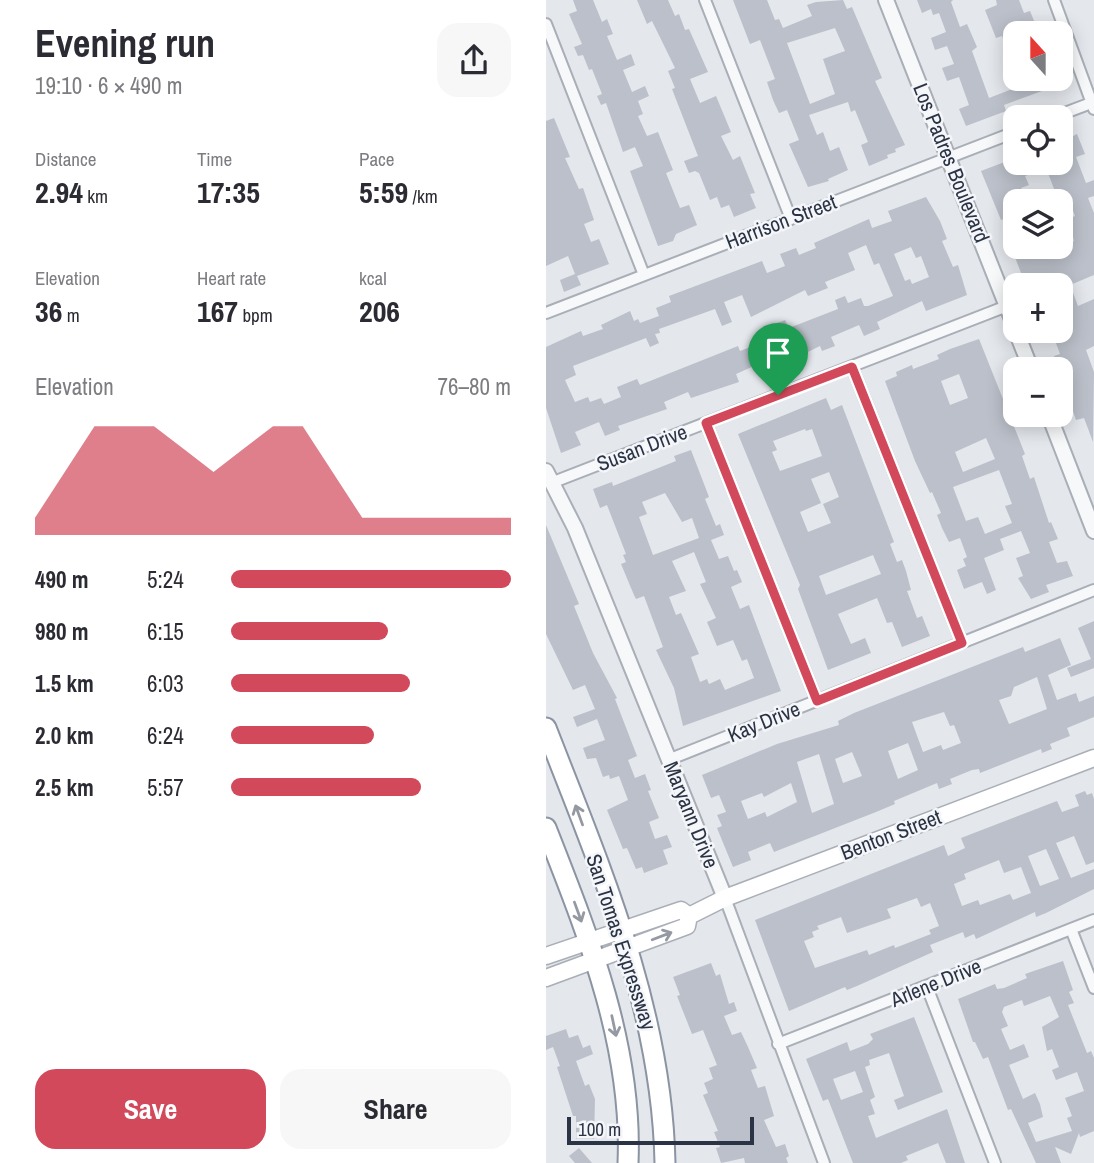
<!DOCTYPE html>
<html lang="en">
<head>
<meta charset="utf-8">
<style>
  :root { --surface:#fff; --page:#f7f7f7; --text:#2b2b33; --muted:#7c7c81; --accent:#d1495b }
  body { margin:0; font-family:"Archivo Narrow",sans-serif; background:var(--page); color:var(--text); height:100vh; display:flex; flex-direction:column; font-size:26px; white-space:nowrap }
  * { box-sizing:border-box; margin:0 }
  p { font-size:23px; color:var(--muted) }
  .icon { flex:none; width:38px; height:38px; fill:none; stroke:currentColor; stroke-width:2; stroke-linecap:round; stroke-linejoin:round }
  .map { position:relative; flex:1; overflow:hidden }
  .drawer { display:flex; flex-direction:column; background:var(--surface); width:546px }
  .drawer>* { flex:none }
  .needle { width:46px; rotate:339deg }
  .fabs { position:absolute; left:457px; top:21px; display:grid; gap:14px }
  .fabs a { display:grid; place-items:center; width:70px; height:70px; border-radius:14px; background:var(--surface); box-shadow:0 4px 18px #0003; font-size:35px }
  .scale { position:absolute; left:21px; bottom:18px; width:187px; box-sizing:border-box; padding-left:7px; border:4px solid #2b3445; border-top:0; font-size:19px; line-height:24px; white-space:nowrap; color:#2b3445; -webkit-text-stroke:5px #f4f6f9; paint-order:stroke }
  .pin { position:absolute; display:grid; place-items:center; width:60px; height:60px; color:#fff; margin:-72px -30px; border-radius:50% 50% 50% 0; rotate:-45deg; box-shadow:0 0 7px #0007 }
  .pin .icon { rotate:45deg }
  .round { display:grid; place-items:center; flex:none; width:74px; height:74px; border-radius:21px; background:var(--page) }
  .headline { display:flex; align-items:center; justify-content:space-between; height:119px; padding:0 35px }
  h1 { font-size:38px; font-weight:700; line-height:52px }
  .figures { display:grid; grid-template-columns:repeat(3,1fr); gap:10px; height:119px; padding:7px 35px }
  .figures div { display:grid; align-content:center }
  .figures b { font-size:30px; font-weight:700 }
  .figures small { font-size:19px; font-weight:400 }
  .figures p { font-size:19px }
  .chart { height:196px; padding:14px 35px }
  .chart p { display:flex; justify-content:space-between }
  .chart svg { width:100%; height:126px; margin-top:7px; fill:var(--accent); opacity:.7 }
  .cta { display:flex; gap:14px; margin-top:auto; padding:14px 35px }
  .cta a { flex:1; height:80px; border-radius:21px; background:var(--accent); color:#fff; font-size:28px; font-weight:700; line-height:80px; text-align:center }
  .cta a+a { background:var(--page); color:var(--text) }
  ul { padding:0 35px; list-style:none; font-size:23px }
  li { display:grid; grid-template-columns:112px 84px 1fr; align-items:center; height:52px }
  li i { height:18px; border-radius:9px; background:var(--accent) }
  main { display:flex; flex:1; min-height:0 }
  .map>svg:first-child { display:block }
  .building { fill:#bbc0ca; fill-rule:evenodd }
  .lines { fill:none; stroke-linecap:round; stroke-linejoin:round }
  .minor-casing { stroke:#a9aeb7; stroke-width:14 }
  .tertiary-casing { stroke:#a9aeb7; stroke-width:18 }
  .secondary-casing { stroke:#a9aeb7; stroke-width:19 }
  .trunk-casing { stroke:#8b94a3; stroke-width:23 }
  .minor { stroke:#f7f8fa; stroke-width:10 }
  .tertiary { stroke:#f7f8fa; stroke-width:14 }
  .secondary { stroke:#fff; stroke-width:16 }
  .trunk { stroke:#fff; stroke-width:19 }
  .oneway { stroke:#959aa2 }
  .route-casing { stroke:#fff; stroke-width:14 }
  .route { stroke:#d1495b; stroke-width:9 }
  .labels { text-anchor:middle; stroke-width:5; stroke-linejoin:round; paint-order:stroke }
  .street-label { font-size:21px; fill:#2b3445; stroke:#f4f6f9 }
</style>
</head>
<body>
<main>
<section class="drawer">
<div class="headline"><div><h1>Evening run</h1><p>19:10 · 6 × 490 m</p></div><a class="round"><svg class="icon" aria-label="share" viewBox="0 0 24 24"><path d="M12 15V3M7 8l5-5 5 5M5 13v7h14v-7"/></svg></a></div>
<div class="figures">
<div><p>Distance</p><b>2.94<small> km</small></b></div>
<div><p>Time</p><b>17:35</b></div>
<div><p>Pace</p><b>5:59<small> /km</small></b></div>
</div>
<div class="figures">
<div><p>Elevation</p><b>36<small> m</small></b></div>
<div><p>Heart rate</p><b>167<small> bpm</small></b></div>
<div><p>kcal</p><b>206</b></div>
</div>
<div class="chart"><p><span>Elevation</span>76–80 m</p>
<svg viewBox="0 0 160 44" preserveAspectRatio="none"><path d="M0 44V38L10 22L20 6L30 6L40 6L50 14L60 22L70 14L80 6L90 6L100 22L110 38L120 38L130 38L140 38L150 38L160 38V44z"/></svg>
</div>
<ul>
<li><b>490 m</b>5:24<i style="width:100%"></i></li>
<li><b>980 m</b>6:15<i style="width:56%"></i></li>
<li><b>1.5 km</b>6:03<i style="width:64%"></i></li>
<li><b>2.0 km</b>6:24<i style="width:51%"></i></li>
<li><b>2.5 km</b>5:57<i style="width:68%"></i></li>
</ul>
<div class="cta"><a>Save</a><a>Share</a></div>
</section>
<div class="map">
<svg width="548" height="1163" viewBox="0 0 548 1163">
  <rect width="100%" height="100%" fill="#e4e7ec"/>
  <path class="building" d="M27,0H47L56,22L61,19L67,34L61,36L71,60L85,54L89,65L77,70L86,92L99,86L103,96L92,101L97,114L92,116L101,136L112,132L127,170L120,173L134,208L143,205L151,225L130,234L127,241L112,246L84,171L97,166L89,147L77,152L60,103L55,105L51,96L56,94L46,69L43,70L37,55L32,56L28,47L36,44L23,14L31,11Z
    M91,0H122L129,16L133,14L139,30L143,29L162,72L144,79L154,103L170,96L185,132L175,136L187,160L194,156L209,193L204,194L210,208L188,217L183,205L175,208L171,197L164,200L153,173L149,171L143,173L138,161L152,156L126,89L129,88L122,71L129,68L106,21L101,24Z
    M187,0H221L229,20L233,19L237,28L266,16L261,5L270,2L297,0L301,9L306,7L336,78L329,81L359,145L349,149L350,152L341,155L342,158L323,166L315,145L322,142L309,110L305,112L302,102L263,115L271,135L277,132L284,151L293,147L302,170L282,179L283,181L262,187L243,144L253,140L241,110L233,113L227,100L221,82L229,79L214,40L204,44ZM289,28L299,51L277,59L289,94L264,104L241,43Z
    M371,0H407L405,2L414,27L421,24L431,47L426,51L443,98L469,88L468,79L526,80L458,105L460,111L420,126L413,109L423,105L413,77L401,81L396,68L408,64L401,46L389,50L385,38L400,32L393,13L387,15L385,9L376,13Z
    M450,0H473L478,13L484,11L493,33H469V69L456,36L450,38L439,10L451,5Z
    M8,118L24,157L19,158L33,189L37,188L48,220L38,224L45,242L53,239L63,264L31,276L35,285L18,292L14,280L29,274L22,256L0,266V121Z
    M531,134L539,154L530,157L540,183L548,180V196L542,198L548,213V275L524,285L532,306L548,299V346L540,350L548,372L547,442L538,418L530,420L508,356L514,354L507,335L514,332V285H493L488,274L477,278L465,247H514L528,241L522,219L529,216L523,199H512L500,168L479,176L483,185L475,188L480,201H469L468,237L461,218L455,220L435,171L469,158V163H514V143Z
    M380,197L394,221L401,239L396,241L407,267L412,265L421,295L380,311L376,301L331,322L334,329L318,336L313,325L285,337L289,346L276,351L274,346L223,371L219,361L190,374L193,382L145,398L142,392L118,402L121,409L72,426L74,430L59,436L53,422L29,432L35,445L15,453L0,408V347L35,331L37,336L57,329L55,325L84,311L88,321L92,319L94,323L113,316L110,308L125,302L123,296L216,261L221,273L239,266L234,254L250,248L253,255L270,248L268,243L323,219L326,228L346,221L342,211ZM320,245L328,265L333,263L347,296L322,306H318L315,298L302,303L299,296L289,300L292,309L243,328L239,320L226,325L230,337L194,351L192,346L94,385L91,379L71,387L75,397L58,404L55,398L44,402L42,397L29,402L19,380L30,375L27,366L100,338L104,347L113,343L109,334L114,333L113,329L169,309L176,326L186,322L178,302L196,295L205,317L259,290L262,296L282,288L279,282L309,270L302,253ZM365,247L370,258L375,256L383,277L366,284L364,279L359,281L348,254Z
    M433,339L479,454L476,456L484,479L488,477L503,523L505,522L512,539L503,542L511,563L521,561L527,576L500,585L503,592L485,599L472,578L477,576L470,558L484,553L475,531L454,539L458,550L438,558L450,590L441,594L436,582L418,589L411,570L420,566L417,559L421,557L414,538L403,542L396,528L391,515L395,513L386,492L384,493L369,461L339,381L351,376L350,372L366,365L367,369L393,359L391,355L404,349ZM413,374L422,398L404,405L395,381ZM440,438L449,459L417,472L409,452ZM453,470L466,504L459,506L466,523L439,534L432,517L420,521L407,487Z
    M280,398L285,410L296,405L348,542L344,544L351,562L356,560L360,571L365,590L361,591L371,618L376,616L384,636L356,647L346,622L341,623L331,598L292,614L305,644L319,638L325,653L282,670L252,589L254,585L192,434ZM259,429L260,431L266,429L276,456L234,471L226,452L231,450L227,441ZM283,472L293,497L277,504L285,523L262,532L254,512L275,503L265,479ZM327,555L335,574L280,595L273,576Z
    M145,450L163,497L159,499L170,526L174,524L178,535L165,540L173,559L182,556L188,571L191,570L196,582L185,587L194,609L203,605L235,691L137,726L128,688L110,650L117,647L98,596L90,599L88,595L75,564L80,562L77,555L80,554L61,505L54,508L47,489L66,482L67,486L130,461L128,456ZM119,493L136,522L146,518L153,538L107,555L93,517L101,514L96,502ZM148,552L160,582L154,584L170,618L161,622L171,646L187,640L196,661L201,659L208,678L179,690L174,679L163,684L161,679L154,682L145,657L153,654L135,613L130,615L123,597L140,591L126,561Z
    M0,525L33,604L28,606L47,653L71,698L69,699L91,756L82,760L89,778L99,774L105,790L102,791L113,818L103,822L109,839L121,835L126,847L117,850L122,864L98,873L96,867L90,869L81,848L77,849L61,810L82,800L73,776L64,779L63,775L57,777L50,758L41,759L37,748L59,740L51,719L31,727L27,717L49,709L39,685L27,690L0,634Z
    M548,621V668L525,677L521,668L545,659L532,628Z
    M514,638L525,665L502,675L511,700L530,693L533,702L548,696V717L521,728L524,736L504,744L506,749L496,753L495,749L434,773L433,769L426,770L404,779L406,784L393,789L391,783L348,801L349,804L330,812L228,852L224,843L202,852L205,860L187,867L171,828L176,826L171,815L180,812L173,795L165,798L156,775L231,744L293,725L292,721L308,713L477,647L479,652ZM491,677L501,709L463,724L453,700L465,696L468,687ZM398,712L404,726L408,725L415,743L397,750L395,745L377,752L366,722ZM362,743L372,770L352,779L342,751ZM306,752L316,776L297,783L289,759ZM273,754L288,804L266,813L251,762ZM245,783L251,802L221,817L219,812L202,819L195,801L216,793L218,797Z
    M539,791L541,795L546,793L548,799V862L540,865L528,836L510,843L525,878L548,869V889L500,913L490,917L489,912L430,939L428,934L419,938L417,932L384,945L387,952L311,986L301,990L299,987L243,1011L209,920L398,845L402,856L419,848L415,838L511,801L516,812L533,806L529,795ZM500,849L513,879L494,886L482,856ZM453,860L458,873L475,867L485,893L467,900L464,894L434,905L432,900L416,906L408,884L420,879L418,874ZM371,898L375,907L384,903L393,926L383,930L385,934L349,948L348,945L323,955L321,950L269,968L258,941L268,937L266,932L273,929L271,926L295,917L301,933L345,918L341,909Z
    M517,961L527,990L523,992L528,1003L522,1005L541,1053L545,1051L548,1058V1131L534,1137L533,1133L525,1154L509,1147L515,1163H490L465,1109L462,1110L442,1057L437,1059L429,1042H427L412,999L449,984L451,989L458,988L481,978L479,974ZM504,996L513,1017L496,1027L501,1051L506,1049L513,1067L506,1070L510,1080L531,1072L538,1091L519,1098L526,1116L521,1118L526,1131L490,1142L482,1123L497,1117L494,1104L489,1093L477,1099L463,1065L483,1057L478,1044L464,1050L455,1029L462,1026L456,1012L458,1007L476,1000L478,1006Z
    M165,963L170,976L174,974L183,1004L188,1002L191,1011L178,1016L186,1035L195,1032L202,1047L211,1068L205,1070L212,1088L219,1086L228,1116L218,1120L230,1147L239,1144L243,1156L240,1158L242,1163H199L198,1158L175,1163L170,1148L174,1147L168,1132L172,1131L157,1095L162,1093L158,1083L167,1079L163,1068L171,1065L157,1030L146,1034L131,996L134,995L127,977Z
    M368,1017L397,1092L352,1110L348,1100L358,1096L343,1053L323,1060L324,1065L319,1067L329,1097L324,1100L329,1114L322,1116L330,1138L401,1109L419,1163H400L392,1143L360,1156L362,1160L355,1163H307L282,1099L277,1101L260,1059L301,1042L304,1051L322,1044L327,1039L324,1034ZM309,1071L317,1092L295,1100L287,1079Z
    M20,1029L23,1038L32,1035L37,1048L44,1045L47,1054L30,1061L39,1086L43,1084L49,1099L48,1139H30V1116H27L11,1067L14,1066L7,1047L0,1050V1036Z
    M33,1148L46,1163H29L23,1156Z"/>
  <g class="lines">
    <defs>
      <path id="minor" d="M159,0L245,219
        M508,0L548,109
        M0,24L98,275
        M508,117L548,102
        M0,313L469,132
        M306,367L416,643
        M160,423L271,701
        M5,483L461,306
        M122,760L548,590
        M179,898L278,1163
        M525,929L548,988
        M381,987L449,1163
        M232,1044L548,920"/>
      <path id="tertiary" d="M340,0L469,327
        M470,331L485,369
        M503,415L548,531
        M0,471L29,528L179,898"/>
      <path id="secondary" d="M143,916L179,898L548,758
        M0,956L135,910L143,916
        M0,978L141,926L143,916"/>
      <path id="trunk" d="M0,728C55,869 116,1010 119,1163
        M0,828C42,935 87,1046 82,1163"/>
    </defs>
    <use href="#minor" class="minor-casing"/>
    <use href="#tertiary" class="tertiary-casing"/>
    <use href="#secondary" class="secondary-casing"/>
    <use href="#trunk" class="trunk-casing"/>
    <use href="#minor" class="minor"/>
    <use href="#tertiary" class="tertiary"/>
    <use href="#secondary" class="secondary"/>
    <use href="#trunk" class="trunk"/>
  </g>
  <defs><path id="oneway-shaft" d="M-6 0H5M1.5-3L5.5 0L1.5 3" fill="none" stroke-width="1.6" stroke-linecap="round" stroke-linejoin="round" transform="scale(1.75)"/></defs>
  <g class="oneway">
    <use href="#oneway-shaft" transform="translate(33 815) rotate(-110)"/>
    <use href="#oneway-shaft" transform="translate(32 912) rotate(70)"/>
    <use href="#oneway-shaft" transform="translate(116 936) rotate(-21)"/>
    <use href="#oneway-shaft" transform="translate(68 1026) rotate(78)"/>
  </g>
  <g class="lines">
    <defs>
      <path id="route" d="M306,367L416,643L271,701L160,423Z"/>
    </defs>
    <use href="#route" class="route-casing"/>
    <use href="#route" class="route"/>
  </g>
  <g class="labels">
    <g class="street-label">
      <text transform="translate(405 163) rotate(68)" y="7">Los Padres Boulevard</text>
      <text transform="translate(235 222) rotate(-21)" y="7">Harrison Street</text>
      <text transform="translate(96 448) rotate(-21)" y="7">Susan Drive</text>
      <text transform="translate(218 722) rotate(-22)" y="7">Kay Drive</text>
      <text transform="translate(145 815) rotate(68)" y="7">Maryann Drive</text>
      <text transform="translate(345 835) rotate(-21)" y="7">Benton Street</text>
      <text transform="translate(75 942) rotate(72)" y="7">San Tomas Expressway</text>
      <text transform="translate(390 983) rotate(-22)" y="7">Arlene Drive</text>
    </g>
  </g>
</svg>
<div class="fabs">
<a><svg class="needle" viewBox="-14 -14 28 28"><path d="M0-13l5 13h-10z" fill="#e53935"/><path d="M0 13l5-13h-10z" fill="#7c7c81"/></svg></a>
<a><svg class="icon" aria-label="locate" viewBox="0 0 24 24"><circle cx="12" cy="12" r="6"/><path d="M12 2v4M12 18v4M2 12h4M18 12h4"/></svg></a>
<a><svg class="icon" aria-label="layers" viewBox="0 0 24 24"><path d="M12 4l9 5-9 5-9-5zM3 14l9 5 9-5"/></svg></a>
<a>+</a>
<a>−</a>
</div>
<div class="scale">100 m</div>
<div class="pin" style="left:232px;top:395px;background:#1e9e55"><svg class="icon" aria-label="arrive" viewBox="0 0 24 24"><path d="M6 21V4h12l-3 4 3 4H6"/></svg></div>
</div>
</main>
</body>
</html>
